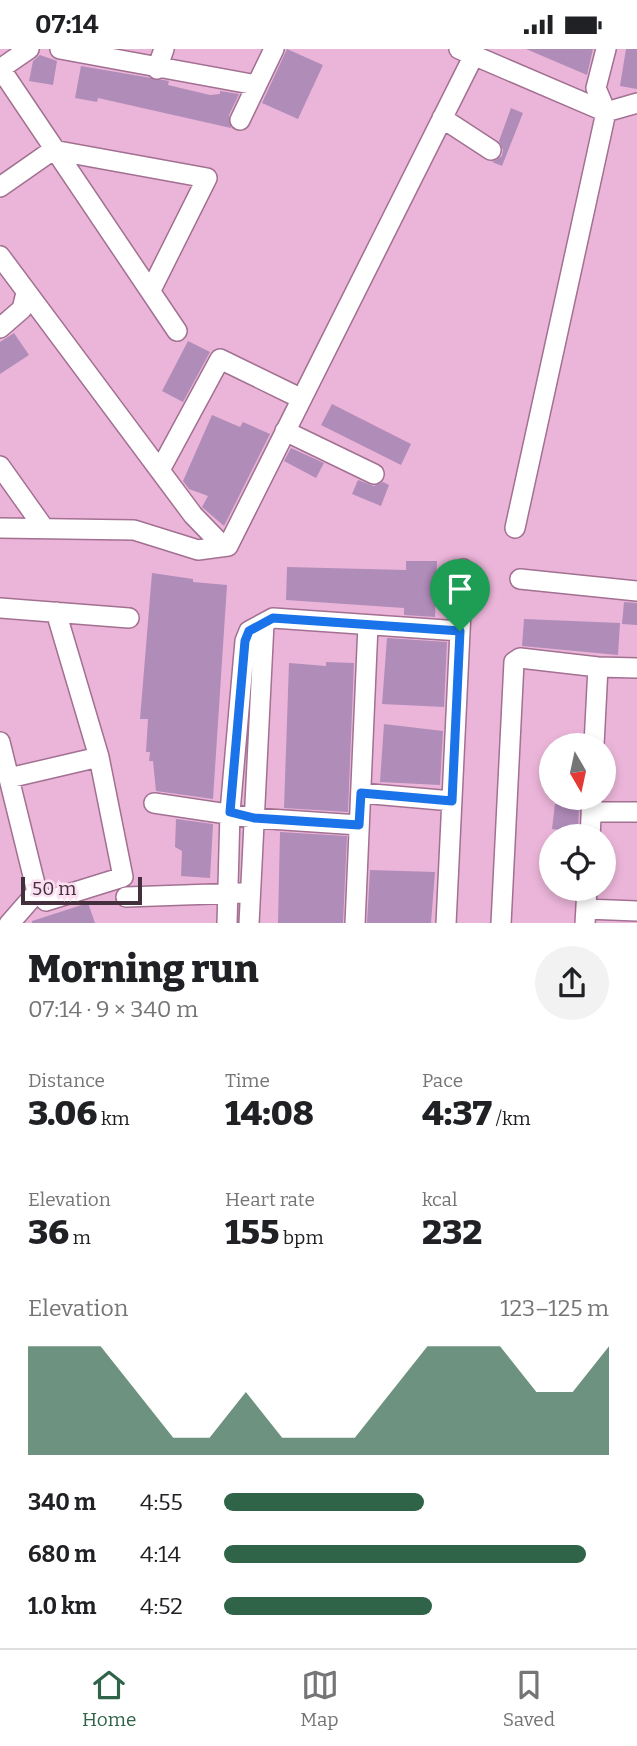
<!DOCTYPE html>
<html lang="en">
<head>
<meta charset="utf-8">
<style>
  :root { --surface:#fff; --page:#f2f2f2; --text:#202124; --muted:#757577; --line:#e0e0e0; --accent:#306449 }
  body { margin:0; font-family:Bitter,serif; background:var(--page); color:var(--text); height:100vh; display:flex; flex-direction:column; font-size:26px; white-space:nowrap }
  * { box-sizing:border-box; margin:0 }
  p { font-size:23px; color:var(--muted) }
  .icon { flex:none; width:38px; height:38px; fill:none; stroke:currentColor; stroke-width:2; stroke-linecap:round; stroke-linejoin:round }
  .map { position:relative; height:874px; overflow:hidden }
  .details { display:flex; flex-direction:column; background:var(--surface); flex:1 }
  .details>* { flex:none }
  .needle { width:46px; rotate:171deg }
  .fabs { position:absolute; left:539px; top:684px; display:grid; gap:14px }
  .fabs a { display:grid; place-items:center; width:77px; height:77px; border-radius:50%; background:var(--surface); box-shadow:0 4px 10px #0003; font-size:35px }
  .scale { position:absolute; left:21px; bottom:18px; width:121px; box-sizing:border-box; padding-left:7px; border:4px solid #442f3d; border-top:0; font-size:19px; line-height:24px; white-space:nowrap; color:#442f3d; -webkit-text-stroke:5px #fce0f1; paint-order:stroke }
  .pin { position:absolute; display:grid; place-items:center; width:60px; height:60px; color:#fff; margin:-72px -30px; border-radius:50% 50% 50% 0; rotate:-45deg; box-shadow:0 0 7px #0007 }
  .pin .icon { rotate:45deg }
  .round { display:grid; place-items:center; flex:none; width:74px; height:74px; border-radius:37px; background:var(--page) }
  .overview { display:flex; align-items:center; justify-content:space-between; height:119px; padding:0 28px }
  h1 { font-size:38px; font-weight:800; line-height:52px }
  .figures { display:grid; grid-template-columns:repeat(3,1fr); gap:10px; height:119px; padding:7px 28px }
  .figures div { display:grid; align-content:center }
  .figures b { font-size:35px; font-weight:800 }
  .figures small { font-size:19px; font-weight:400 }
  .figures p { font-size:19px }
  .chart { height:196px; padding:14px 28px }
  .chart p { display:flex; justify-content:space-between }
  .chart svg { width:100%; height:126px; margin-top:7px; fill:var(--accent); opacity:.7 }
  ul { padding:0 28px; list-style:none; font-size:23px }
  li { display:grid; grid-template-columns:112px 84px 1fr; align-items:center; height:52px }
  li i { height:18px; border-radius:9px; background:var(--accent) }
  .status { display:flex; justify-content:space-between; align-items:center; height:49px; padding:0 35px; background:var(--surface); direction:ltr }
  .status svg { height:19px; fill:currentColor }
  .tabs { display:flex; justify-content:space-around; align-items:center; height:98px; border-top:2px solid var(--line); background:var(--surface); font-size:19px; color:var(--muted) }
  .tabs a { display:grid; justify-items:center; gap:4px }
  .tabs .current { color:var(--accent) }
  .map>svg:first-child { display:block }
  .building { fill:#b08cb9 }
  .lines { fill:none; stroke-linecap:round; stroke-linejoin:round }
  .street-casing { stroke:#a27091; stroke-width:22 }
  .street { stroke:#fff; stroke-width:19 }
  .route-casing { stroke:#fff; stroke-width:14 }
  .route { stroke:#1a73e8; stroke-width:9 }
</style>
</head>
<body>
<div class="status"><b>07:14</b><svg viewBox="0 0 49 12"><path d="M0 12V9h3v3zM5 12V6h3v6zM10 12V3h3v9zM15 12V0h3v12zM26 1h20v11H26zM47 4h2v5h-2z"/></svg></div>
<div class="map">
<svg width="637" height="875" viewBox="0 0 637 875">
  <rect width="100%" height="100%" fill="#ebb5d9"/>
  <path class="building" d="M287,0L323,16L298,70L262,54Z
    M526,0H593L587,26Z
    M626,0H637V40L620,37Z
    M40,6L57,12L53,36L29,32L33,12Z
    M81,17L169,32L168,36L210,46L220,45V42L239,45L229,66L231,79L98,49L97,53L75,49Z
    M511,59L523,64L502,117L492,113L502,107L503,101L499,92Z
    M14,284L29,306L0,325V293Z
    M188,292L210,303L183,353L162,342Z
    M332,355L411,395L401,416L321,376Z
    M212,366L240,378L243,373L270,385L224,477L202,458L208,447L189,440L183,432Z
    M291,399L324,414L316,429L284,412Z
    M358,431L374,437L383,433L389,436L381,457L352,445Z
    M406,512H437L435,568L404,566V559L286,551L287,518L406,521Z
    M152,524L193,530V533L227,536L213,750L156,742L153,712H149L150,703H146L148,670H140Z
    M624,553L637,554V576L622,575Z
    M524,570L620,574L618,606L522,597Z
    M387,589L447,593L444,658L382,655Z
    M326,613L354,614L348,763L284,759L289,614L326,617Z
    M384,675L443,682L440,736L380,733Z
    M555,755L579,757L578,783L552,780Z
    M169,769L213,775L210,829L181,827L182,802L175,798L176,770Z
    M280,783L347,787L343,874H278Z
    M370,821L435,823L431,874H367Z
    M88,854L95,874H32V872Z"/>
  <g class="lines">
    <defs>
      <path id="street" d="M60,0L256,36
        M459,0L606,63L637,54
        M0,19L177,282
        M0,20L29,0
        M157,20L164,0
        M442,69L491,101
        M240,71L274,0
        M0,138L53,101L207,129L151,241
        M0,207L193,466L223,497
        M0,279L22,260L26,244
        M285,382L374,425
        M0,417L44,479
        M160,421L220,310L300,349
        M0,479L134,481L198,501L228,497L473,8
        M515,479L606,63L596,39L606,0
        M520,530L637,542
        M0,559L129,569
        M0,693L37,843L46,852L123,828L99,708L56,563
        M594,696L598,618
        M9,729L99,708
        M361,744L452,752
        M154,754L254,769L359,776
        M591,763H637
        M590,788L592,749
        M126,848L241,844
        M586,860L637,862
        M9,875L37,843
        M227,875L230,763L245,592L249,582L273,569L460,582
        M249,875L264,574
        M355,875L368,576
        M446,875L463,520
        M501,875L514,613L520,609L598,618L637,619
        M585,875L587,840"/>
    </defs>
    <use href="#street" class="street-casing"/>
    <use href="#street" class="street"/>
  </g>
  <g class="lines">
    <defs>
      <path id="route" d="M273,569L460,582L452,752L361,744L359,776L254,769L230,763L245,592L249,582Z"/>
    </defs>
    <use href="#route" class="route-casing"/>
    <use href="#route" class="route"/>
  </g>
</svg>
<div class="fabs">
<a><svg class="needle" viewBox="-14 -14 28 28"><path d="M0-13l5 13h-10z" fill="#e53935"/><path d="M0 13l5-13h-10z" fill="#757577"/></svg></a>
<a><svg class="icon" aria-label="locate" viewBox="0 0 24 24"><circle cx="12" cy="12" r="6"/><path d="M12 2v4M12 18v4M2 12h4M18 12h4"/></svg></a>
</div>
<div class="scale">50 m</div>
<div class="pin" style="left:460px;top:582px;background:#1e9e55"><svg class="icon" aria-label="arrive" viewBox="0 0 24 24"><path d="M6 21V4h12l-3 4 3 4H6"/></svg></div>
</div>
<section class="details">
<div class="overview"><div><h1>Morning run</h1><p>07:14 · 9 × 340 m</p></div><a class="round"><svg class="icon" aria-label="share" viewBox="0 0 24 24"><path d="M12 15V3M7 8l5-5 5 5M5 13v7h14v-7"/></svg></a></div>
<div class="figures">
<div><p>Distance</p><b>3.06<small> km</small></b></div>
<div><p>Time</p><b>14:08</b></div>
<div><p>Pace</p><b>4:37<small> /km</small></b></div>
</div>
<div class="figures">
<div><p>Elevation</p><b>36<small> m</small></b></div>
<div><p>Heart rate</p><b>155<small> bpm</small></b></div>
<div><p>kcal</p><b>232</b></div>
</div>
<div class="chart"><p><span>Elevation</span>123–125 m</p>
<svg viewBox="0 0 160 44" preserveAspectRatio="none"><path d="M0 44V6L10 6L20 6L30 22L40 38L50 38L60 22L70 38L80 38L90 38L100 22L110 6L120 6L130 6L140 22L150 22L160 6V44z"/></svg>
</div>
<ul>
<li><b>340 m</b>4:55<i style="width:52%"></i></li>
<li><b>680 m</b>4:14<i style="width:94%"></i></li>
<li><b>1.0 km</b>4:52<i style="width:54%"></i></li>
</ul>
</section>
<nav class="tabs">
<a class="current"><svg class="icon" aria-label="home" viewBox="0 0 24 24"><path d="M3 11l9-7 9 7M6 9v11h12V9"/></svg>Home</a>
<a><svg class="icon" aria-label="map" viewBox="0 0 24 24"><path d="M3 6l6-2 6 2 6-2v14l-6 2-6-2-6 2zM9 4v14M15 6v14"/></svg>Map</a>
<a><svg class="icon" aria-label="saved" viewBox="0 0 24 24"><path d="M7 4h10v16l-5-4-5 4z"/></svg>Saved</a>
</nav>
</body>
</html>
